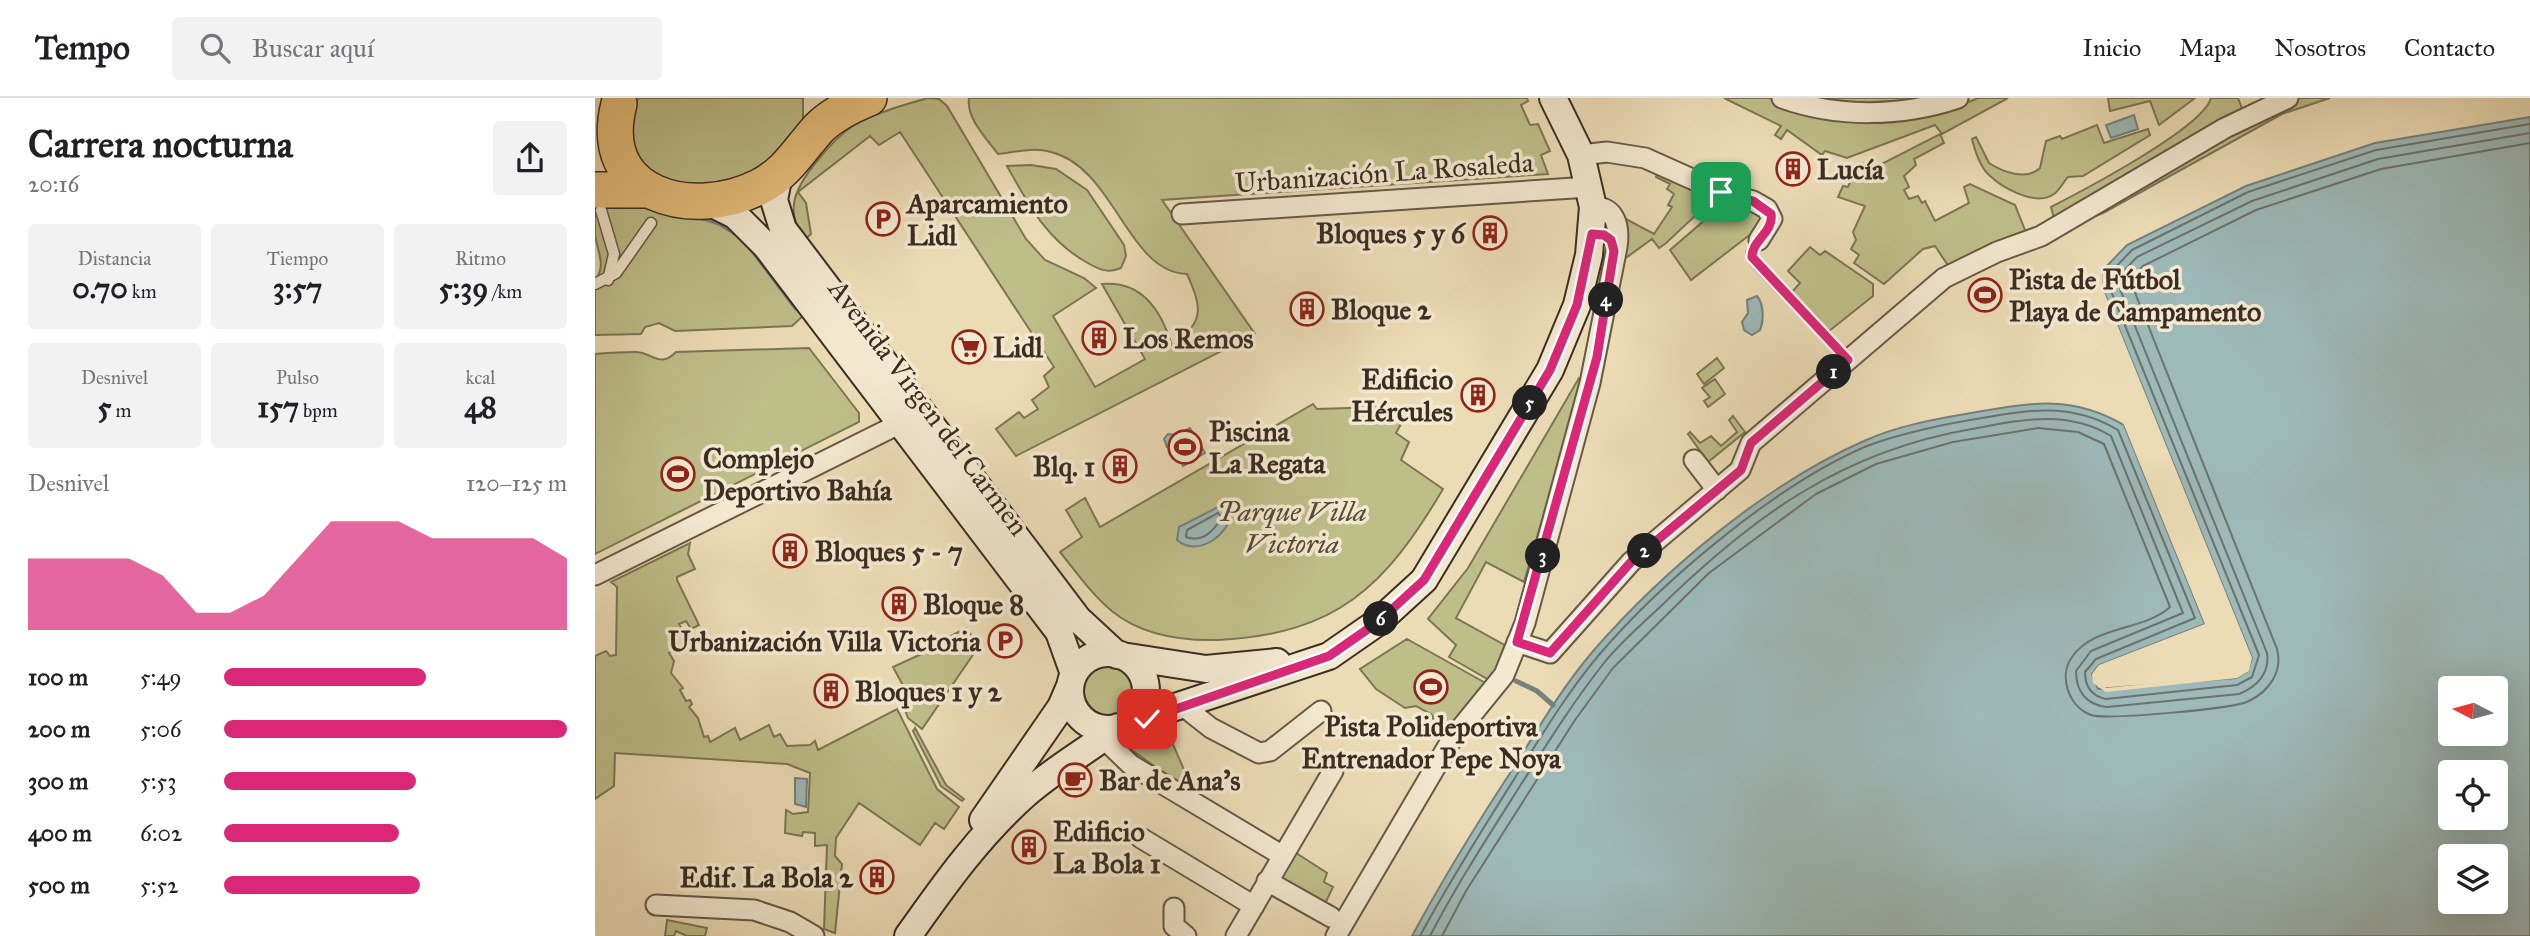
<!DOCTYPE html>
<html lang="es">
<head>
<meta charset="utf-8">
<style>
  :root { --surface:#fff; --page:#f2f2f2; --text:#202124; --muted:#757577; --line:#e0e0e0; --accent:#db2777 }
  body { margin:0; font-family:"IM FELL Great Primer",serif; background:var(--page); color:var(--text); height:100vh; display:flex; flex-direction:column; font-size:26px; white-space:nowrap }
  * { box-sizing:border-box; margin:0 }
  p { font-size:23px; color:var(--muted) }
  .icon { flex:none; width:38px; height:38px; fill:none; stroke:currentColor; stroke-width:2; stroke-linecap:round; stroke-linejoin:round }
  .map { position:relative; flex:1; overflow:hidden }
  .drawer { display:flex; flex-direction:column; background:var(--surface); width:595px }
  .drawer>* { flex:none }
  .needle { width:46px; rotate:276deg }
  .fabs { position:absolute; left:1843px; top:578px; display:grid; gap:14px }
  .fabs a { display:grid; place-items:center; width:70px; height:70px; border-radius:7px; background:var(--surface); box-shadow:0 7px 28px #0002; font-size:35px }
  .pin { position:absolute; display:grid; place-items:center; width:60px; height:60px; color:#fff; margin:-30px; border-radius:14px; box-shadow:0 4px 10px #0006 }
  .km { position:absolute; width:35px; height:35px; margin:-18px; border-radius:50%; background:#222; color:#fff; font-size:19px; line-height:35px; text-align:center }
  .round { display:grid; place-items:center; flex:none; width:74px; height:74px; border-radius:7px; background:var(--page) }
  .summary { display:flex; align-items:center; justify-content:space-between; height:119px; padding:0 28px }
  h1 { font-size:38px; font-weight:700; line-height:52px }
  .stats { display:grid; grid-template-columns:repeat(3,1fr); gap:10px; height:119px; padding:7px 28px }
  .stats div { display:grid; align-content:center; border-radius:7px; background:var(--page); text-align:center }
  .stats b { font-size:30px; font-weight:700 }
  .stats small { font-size:19px; font-weight:400 }
  .stats p { font-size:19px }
  .chart { height:196px; padding:14px 28px }
  .chart p { display:flex; justify-content:space-between }
  .chart svg { width:100%; height:126px; margin-top:7px; fill:var(--accent); opacity:.7 }
  ul { padding:0 28px; list-style:none; font-size:23px }
  li { display:grid; grid-template-columns:112px 84px 1fr; align-items:center; height:52px }
  li i { height:18px; border-radius:9px; background:var(--accent) }
  header { display:flex; align-items:center; gap:42px; box-sizing:border-box; height:98px; padding:0 35px; background:var(--surface); border-bottom:2px solid var(--line) }
  header strong { font-size:33px }
  nav { display:flex; gap:38px; margin-inline-start:auto; font-size:24px }
  .search { width:490px; height:63px; background:var(--page); display:flex; align-items:center; gap:18px; box-sizing:border-box; padding:0 24px; border-radius:7px; color:var(--muted); font-size:26px }
  main { display:flex; flex:1; min-height:0 }
  .map>svg:first-child { display:block }
  .green { fill:#bebe89; stroke:#7c7656; stroke-width:2 }
  .water { fill:#9db9b8; stroke:#76817c; stroke-width:2; fill-rule:evenodd }
  .pier { fill:#ecdcb6 }
  .lines { fill:none; stroke-linecap:round; stroke-linejoin:round }
  .shore { stroke:#6c736d; stroke-width:2 }
  .stream { stroke:#76817c; stroke-width:5 }
  .lane-casing { stroke:#675947; stroke-width:13 }
  .street-casing { stroke:#675947; stroke-width:23 }
  .secondary-casing { stroke:#3b2d22; stroke-width:30 }
  .highway-casing { stroke:#3b2d22; stroke-width:38 }
  .lane { stroke:#f3e8d0; stroke-width:10 }
  .street { stroke:#f3e8d0; stroke-width:19 }
  .secondary { stroke:#f3e8d0; stroke-width:26 }
  .highway { stroke:#e6be7b; stroke-width:35 }
  .route-casing { stroke:#fff; stroke-width:14 }
  .route { stroke:#db2777; stroke-width:9 }
  .labels { text-anchor:middle; stroke-width:7; stroke-linejoin:round; paint-order:stroke }
  .poi-label { font-size:28px; font-weight:bold; fill:#3b2d22; stroke:#f3e8d0; text-anchor:start }
  .street-label { font-size:28px; fill:#3b2d22; stroke:#f3e8d0 }
  .park-label { font-size:28px; font-style:italic; fill:#554a37; stroke:#f3e8d0 }
</style>
</head>
<body>
<header>
<strong>Tempo</strong>
<div class="search"><svg class="icon" aria-label="search" viewBox="0 0 24 24"><circle cx="10" cy="10" r="6"/><path d="M15 15l6 6"/></svg>Buscar aquí</div>
<nav><a>Inicio</a><a>Mapa</a><a>Nosotros</a><a>Contacto</a></nav>
</header>
<main>
<section class="drawer">
<div class="summary"><div><h1>Carrera nocturna</h1><p>20:16</p></div><a class="round"><svg class="icon" aria-label="share" viewBox="0 0 24 24"><path d="M12 15V3M7 8l5-5 5 5M5 13v7h14v-7"/></svg></a></div>
<div class="stats">
<div><p>Distancia</p><b>0.70<small> km</small></b></div>
<div><p>Tiempo</p><b>3:57</b></div>
<div><p>Ritmo</p><b>5:39<small> /km</small></b></div>
</div>
<div class="stats">
<div><p>Desnivel</p><b>5<small> m</small></b></div>
<div><p>Pulso</p><b>157<small> bpm</small></b></div>
<div><p>kcal</p><b>48</b></div>
</div>
<div class="chart"><p><span>Desnivel</span>120–125 m</p>
<svg viewBox="0 0 160 44" preserveAspectRatio="none"><path d="M0 44V19L10 19L20 19L30 19L40 25L50 38L60 38L70 32L80 19L90 6L100 6L110 6L120 12L130 12L140 12L150 12L160 19V44z"/></svg>
</div>
<ul>
<li><b>100 m</b>5:49<i style="width:59%"></i></li>
<li><b>200 m</b>5:06<i style="width:100%"></i></li>
<li><b>300 m</b>5:53<i style="width:56%"></i></li>
<li><b>400 m</b>6:02<i style="width:51%"></i></li>
<li><b>500 m</b>5:52<i style="width:57%"></i></li>
</ul>
</section>
<div class="map">
<svg width="1935" height="838" viewBox="0 0 1935 838">
  <rect width="100%" height="100%" fill="#ecdcb6"/>
  <filter id="stains"><feTurbulence type="fractalNoise" baseFrequency=".00286" numOctaves="4"/><feColorMatrix values="0 0 0 0 .2 0 0 0 0 .09 0 0 0 0 .02 0 0 0 .5 -.17"/></filter>
  <radialGradient id="worn" r=".72"><stop offset=".6" stop-color="#630" stop-opacity="0"/><stop offset="1" stop-color="#630" stop-opacity=".3"/></radialGradient>
  <path class="green" d="M44,0H208V24L167,73L137,87L72,91L33,55L36,12Z
    M333,0L344,1L352,8L431,141L450,162L489,180L501,190L458,218L500,289L550,261L507,186C548,182 567,214 577,248C609,223 608,212 592,176C533,175 519,69 456,54C439,49 420,54 403,56C391,40 371,20 374,0H932L933,3L926,7L935,27L943,26L955,53L946,57L953,76L567,102L660,236L421,358L401,331L424,314L429,320L443,311L437,302L454,289L449,278L459,269L305,34L284,47L275,38L203,94L211,105L216,136L209,142C203,131 197,119 199,106C201,82 241,38 261,26C283,14 309,7 333,0Z
    M1129,0H1174L1191,7L1359,10L1383,0H1413L1347,36L1340,27L1252,60L1230,53L1227,57L1192,32L1186,41L1180,37L1186,28Z
    M1210,0H1338L1257,7Z
    M1513,0H1600L1564,27L1555,3L1515,13Z
    M1616,0H1643L1648,13L1460,124L1456,109C1487,93 1608,30 1616,0Z
    M1702,0H1735L1687,16L1508,115L1484,124Z
    M1502,27L1509,45L1553,31L1555,37L1488,78L1473,79C1468,84 1465,92 1459,96C1441,109 1407,90 1393,76C1384,67 1380,53 1377,41L1381,39L1394,65C1408,74 1431,83 1445,70L1451,43L1465,38L1467,41Z
    M1345,36L1349,45L1319,61L1321,67L1309,78L1314,89L1309,92L1314,101L1323,98L1327,105L1330,103L1340,123L1374,105L1369,89L1375,86L1420,107L1432,137L1356,172L1340,148L1328,151L1289,186L1259,165L1264,157L1256,151L1261,142L1258,134L1270,108L1243,99L1248,88L1253,89L1262,68L1277,62L1281,69Z
    M436,67L461,71L492,92L529,147L531,158L526,170C512,176 503,171 491,164C451,141 434,107 412,68Z
    M1063,73L1116,95L1113,101L1116,103L1070,146L1064,150L1057,141L1028,162L1029,120L1059,136L1077,109L1073,107L1079,96L1072,91L1075,86L1061,79Z
    M1132,103L1165,117L1169,126L1096,182L1075,152Z
    M31,106L130,122L157,148L209,217L197,228L80,233L64,225L50,229L46,236L0,237V182C12,168 2,152 0,137C0,128 0,117 0,108Z
    M1215,149L1225,157L1230,153L1278,186V198L1233,234L1197,194L1205,185L1193,173Z
    M214,250L264,315V324L0,456V256C13,255 27,254 40,254C58,254 64,271 81,254Z
    M1122,260L1129,270L1109,286L1102,276Z
    M984,280L988,282L929,484L891,464L861,520L913,549L896,583L854,559L861,547L833,521L873,470Z
    M1120,281L1130,296L1113,309L1109,303L1115,299L1107,290Z
    M718,306L722,311L816,308L801,335L814,344L806,362L848,391C790,489 742,536 623,542C587,543 547,537 518,514C497,497 482,475 465,454L487,439L471,412L490,400L505,429Z
    M1138,318L1150,334L1113,364L1093,336L1095,334L1105,345L1116,338L1126,348L1142,334L1134,322Z
    M95,445L93,456L100,471L82,479V482L104,527L96,531L91,523L84,526L89,534L81,538L82,550L92,548L74,555L79,563L76,575L88,590L85,592L91,603L95,602L97,606L94,609L103,620L109,639L113,638L115,644L140,630L145,642L174,627L179,639L185,636L192,648L215,647L220,643L223,652L302,611L342,691L364,709L349,731L340,725L325,747L264,705L241,740L240,758L247,766L240,835L229,831L232,747L220,748V735L208,734L207,738L190,735L191,712L198,716L213,714L215,675L192,666L20,655L19,688L0,701V558L11,553L15,558L21,557L22,489L16,484Z
    M371,530L384,548L327,631L313,620L309,609L315,606L311,593L298,569L346,547V543Z
    M812,541L894,587L857,636L840,626L837,617L821,608L810,610L781,591L765,571Z
    M515,566C535,573 552,591 531,611C499,640 462,573 515,566Z
    M570,628L600,697L531,648L533,643Z
    M320,630L351,687L369,701L367,703L346,688L318,633Z
    M698,753L732,775L729,784L738,789L729,808L682,783Z
    M72,822L112,830L110,838H92L81,833L79,838H70Z"/>
  <path class="water" d="M1539,17L1543,31L1516,40L1511,27Z
    M1935,19V838H817C849,779 884,722 921,666C945,627 969,587 999,552C1069,472 1171,386 1269,343C1301,328 1341,321 1376,315C1434,305 1476,296 1529,327L1610,526L1504,567L1497,576L1503,591L1641,580L1653,573L1657,560L1509,194L1508,172L1532,147L1651,88L1780,45ZM1855,590H1900V635H1855ZM1855,674H1900V719H1855ZM1855,758H1900V803H1855Z
    M1162,198C1169,206 1169,223 1165,232L1157,237L1149,232L1147,224L1153,215L1152,202Z
    M595,330L610,355L588,368L579,350L572,349L569,341L573,336L582,337Z
    M631,405L637,409C638,434 604,461 582,442L584,429Z
    M200,680L212,681L211,709L200,706Z"/>
  <path class="pier" d="M1509,194L1657,560L1654,573L1642,580L1511,594L1498,585L1497,576L1504,567L1610,526L1527,322L1533,326L1614,526L1506,570L1500,577L1501,583L1511,590L1640,577L1651,570L1654,560L1506,195Z"/>
  <g class="lines">
    <path class="shore" d="M623,415L627,420C618,433 608,445 591,439L592,432Z
      M825,838C855,782 889,729 923,675C948,635 973,594 1003,558C1067,483 1182,386 1272,348C1304,336 1341,328 1375,322C1428,313 1473,302 1523,332L1600,520L1501,561L1490,574C1490,589 1496,598 1511,601L1642,587L1657,579L1664,557L1516,193L1515,175L1537,152L1653,94L1781,52L1935,26
      M835,838C862,786 894,737 925,688C952,646 978,604 1009,565C1025,545 1046,527 1065,509C1157,419 1247,353 1377,331C1425,322 1472,311 1516,338L1588,515L1496,553L1481,573C1481,593 1491,607 1512,609L1644,596C1662,589 1675,575 1672,555L1525,191L1524,178L1542,159L1657,103L1783,61L1935,35
      M847,838L871,793L980,622L1018,570L1114,475L1221,396L1281,366L1358,344L1443,330L1483,334L1509,346L1575,509C1549,533 1499,527 1477,559C1463,578 1474,609 1496,617C1512,622 1639,611 1654,603C1674,593 1688,574 1682,551L1535,182L1548,168L1661,112L1786,71L1935,45"/>
    <path class="stream" d="M105,119L124,125L143,137
      M155,149L201,210
      M921,583L942,593L958,607"/>
    <defs>
      <path id="lane" d="M6,112L19,156L13,182
        M1164,142L1157,154L1159,162L1253,262
        M0,186L21,175L56,125"/>
      <path id="street" d="M1187,0C1242,20 1307,19 1363,0
        M986,57L1012,54L1050,60L1126,94L1158,103L1172,111L1177,121L1164,142
        M587,116L994,89
        M1099,362L1122,392
        M0,477L306,325
        M922,544L955,555L1036,464L1145,372L1156,345L1349,180L1402,154L1446,138L1630,30L1693,0
        M588,608L616,630L664,655L675,653L726,613
        M506,630L508,640L536,667L688,758
        M546,740L659,808
        M672,783L736,819
        M61,807L159,812L195,824L219,838
        M579,810V828L591,838
        M641,838L738,673
        M741,838L857,641L909,577L930,525L995,285L1022,149C1025,130 1021,108 998,109"/>
      <path id="secondary" d="M184,76L179,102L188,131L483,521L522,557
        M112,103L140,117L171,148L464,534L479,576
        M475 593a38 38 0 1 1 76 0a38 38 0 1 1-76 0Z
        M527,558L611,571L682,564
        M532,625L734,558L783,524L829,482L955,272L982,207L994,157L998,109L986,57L958,0
        M388,722L466,609L475,588
        M313,838C349,787 385,736 432,695C461,670 493,652 523,629"/>
      <path id="highway" d="M24,6C0,99 98,122 164,89C192,75 204,52 224,30C237,17 257,7 274,0
        M0,92H49"/>
    </defs>
    <use href="#lane" class="lane-casing"/>
    <use href="#street" class="street-casing"/>
    <use href="#secondary" class="secondary-casing"/>
    <use href="#highway" class="highway-casing"/>
    <use href="#lane" class="lane"/>
    <use href="#street" class="street"/>
    <use href="#secondary" class="secondary"/>
    <use href="#highway" class="highway"/>
  </g>
  <g class="lines">
    <defs>
      <path id="route" d="M552,621L734,558L783,524L829,482L955,272L982,207L997,136L1009,137L1016,142L1019,153L1002,259L922,544L955,555L1036,464L1146,372L1156,345L1253,262L1157,159C1157,142 1179,134 1176,116L1158,103L1126,94"/>
    </defs>
    <use href="#route" class="route-casing"/>
    <use href="#route" class="route"/>
  </g>
  <defs>
    <symbol id="building-ring" viewBox="-11 -11 22 22"><circle r="9.5" fill="#f3e8d0" stroke="#8f2418" stroke-width="1.5"/><path d="M-4-6H4V6H1V3H-1V6H-4ZM-2.5-4.3h1.7v1.8h-1.7ZM.8-4.3h1.7v1.8H.8ZM-2.5-1h1.7V.8h-1.7ZM.8-1h1.7V.8H.8Z" fill="#8f2418"/></symbol>
    <symbol id="parking-ring" viewBox="-11 -11 22 22"><circle r="9.5" fill="#f3e8d0" stroke="#8f2418" stroke-width="1.5"/><path d="M-3.5-5.5H1a3.5 3.5 0 0 1 0 7H-1V5.5H-3.5ZM-1-3.4V-.6H.8a1.4 1.4 0 0 0 0-2.8Z" fill="#8f2418"/></symbol>
    <symbol id="stadium-ring" viewBox="-11 -11 22 22"><circle r="9.5" fill="#f3e8d0" stroke="#8f2418" stroke-width="1.5"/><path d="M0-5a6.5 5 0 1 0 0 10a6.5 5 0 1 0 0-10ZM-3.5-1.8h7v3.6h-7Z" fill="#8f2418"/></symbol>
    <symbol id="supermarket-ring" viewBox="-11 -11 22 22"><circle r="9.5" fill="#f3e8d0" stroke="#8f2418" stroke-width="1.5"/><path d="M-6-5.5h2.5l.6 2H6L4.5 2H-2.5L-4.4-4H-6ZM-1.5 3.2a1.3 1.3 0 1 0 .1 0ZM3 3.2a1.3 1.3 0 1 0 .1 0Z" fill="#8f2418"/></symbol>
    <symbol id="cafe-ring" viewBox="-11 -11 22 22"><circle r="9.5" fill="#f3e8d0" stroke="#8f2418" stroke-width="1.5"/><path d="M-5.5-4.5H6V0H3Q3 3.5 0 3.5H-2.5Q-5.5 3.5-5.5 0ZM3-3.2v2h1.7v-2ZM-6 4.5H4V6H-6Z" fill="#8f2418"/></symbol>
  </defs>
  <g fill-rule="evenodd">
    <use href="#building-ring" x="1179" y="52" width="38" height="38"/>
    <use href="#parking-ring" x="269" y="102" width="38" height="38"/>
    <use href="#building-ring" x="876" y="116" width="38" height="38"/>
    <use href="#stadium-ring" x="1371" y="178" width="38" height="38"/>
    <use href="#building-ring" x="693" y="192" width="38" height="38"/>
    <use href="#building-ring" x="485" y="221" width="38" height="38"/>
    <use href="#supermarket-ring" x="355" y="230" width="38" height="38"/>
    <use href="#building-ring" x="864" y="278" width="38" height="38"/>
    <use href="#stadium-ring" x="571" y="330" width="38" height="38"/>
    <use href="#building-ring" x="506" y="349" width="38" height="38"/>
    <use href="#stadium-ring" x="64" y="357" width="38" height="38"/>
    <use href="#building-ring" x="176" y="434" width="38" height="38"/>
    <use href="#building-ring" x="285" y="487" width="38" height="38"/>
    <use href="#parking-ring" x="391" y="524" width="38" height="38"/>
    <use href="#stadium-ring" x="817" y="570" width="38" height="38"/>
    <use href="#building-ring" x="217" y="574" width="38" height="38"/>
    <use href="#cafe-ring" x="461" y="663" width="38" height="38"/>
    <use href="#building-ring" x="415" y="730" width="38" height="38"/>
    <use href="#building-ring" x="263" y="760" width="38" height="38"/>
  </g>
  <g class="labels">
    <g class="poi-label">
      <text x="1222" y="81">Lucía</text>
      <text x="312" y="115">Aparcamiento<tspan x="312" dy="32">Lidl</tspan></text>
      <text x="870" y="145" text-anchor="end">Bloques 5 y 6</text>
      <text x="1414" y="191">Pista de Fútbol<tspan x="1414" dy="32">Playa de Campamento</tspan></text>
      <text x="736" y="221">Bloque 2</text>
      <text x="528" y="250">Los Remos</text>
      <text x="398" y="259">Lidl</text>
      <text x="858" y="291" text-anchor="end">Edificio<tspan x="858" dy="32">Hércules</tspan></text>
      <text x="614" y="343">Piscina<tspan x="614" dy="32">La Regata</tspan></text>
      <text x="108" y="370">Complejo<tspan x="108" dy="32">Deportivo Bahía</tspan></text>
      <text x="500" y="378" text-anchor="end">Blq. 1</text>
      <text x="220" y="463">Bloques 5 - 7</text>
      <text x="328" y="516">Bloque 8</text>
      <text x="386" y="553" text-anchor="end">Urbanización Villa Victoria</text>
      <text x="260" y="603">Bloques 1 y 2</text>
      <text x="836" y="638" text-anchor="middle">Pista Polideportiva<tspan x="836" dy="32">Entrenador Pepe Noya</tspan></text>
      <text x="504" y="692">Bar de Ana's</text>
      <text x="458" y="743">Edificio<tspan x="458" dy="32">La Bola 1</tspan></text>
      <text x="258" y="789" text-anchor="end">Edif. La Bola 2</text>
    </g>
    <g class="street-label">
      <text transform="translate(789 74) rotate(-4)" y="10">Urbanización La Rosaleda</text>
      <text transform="translate(334 309) rotate(53)" y="10">Avenida Virgen del Carmen</text>
    </g>
    <g class="park-label">
      <text x="697" y="423">Parque Villa<tspan x="697" dy="32">Victoria</tspan></text>
    </g>
  </g>
  <rect width="100%" height="100%" filter="url(#stains)"/>
  <rect width="100%" height="100%" fill="url(#worn)"/>
</svg>
<div class="fabs">
<a><svg class="needle" viewBox="-14 -14 28 28"><path d="M0-13l5 13h-10z" fill="#e53935"/><path d="M0 13l5-13h-10z" fill="#757577"/></svg></a>
<a><svg class="icon" aria-label="locate" viewBox="0 0 24 24"><circle cx="12" cy="12" r="6"/><path d="M12 2v4M12 18v4M2 12h4M18 12h4"/></svg></a>
<a><svg class="icon" aria-label="layers" viewBox="0 0 24 24"><path d="M12 4l9 5-9 5-9-5zM3 14l9 5 9-5"/></svg></a>
</div>
<div class="pin" style="left:1126px;top:94px;background:#1e9e55"><svg class="icon" aria-label="arrive" viewBox="0 0 24 24"><path d="M6 21V4h12l-3 4 3 4H6"/></svg></div>
<div class="pin" style="left:552px;top:621px;background:#d93025"><svg class="icon" aria-label="check" viewBox="0 0 24 24"><path d="M5 12l5 5 9-10"/></svg></div>
<b class="km" style="left:1239px;top:274px">1</b>
<b class="km" style="left:1050px;top:453px">2</b>
<b class="km" style="left:948px;top:458px">3</b>
<b class="km" style="left:1011px;top:202px">4</b>
<b class="km" style="left:935px;top:305px">5</b>
<b class="km" style="left:786px;top:521px">6</b>
</div>
</main>
</body>
</html>
